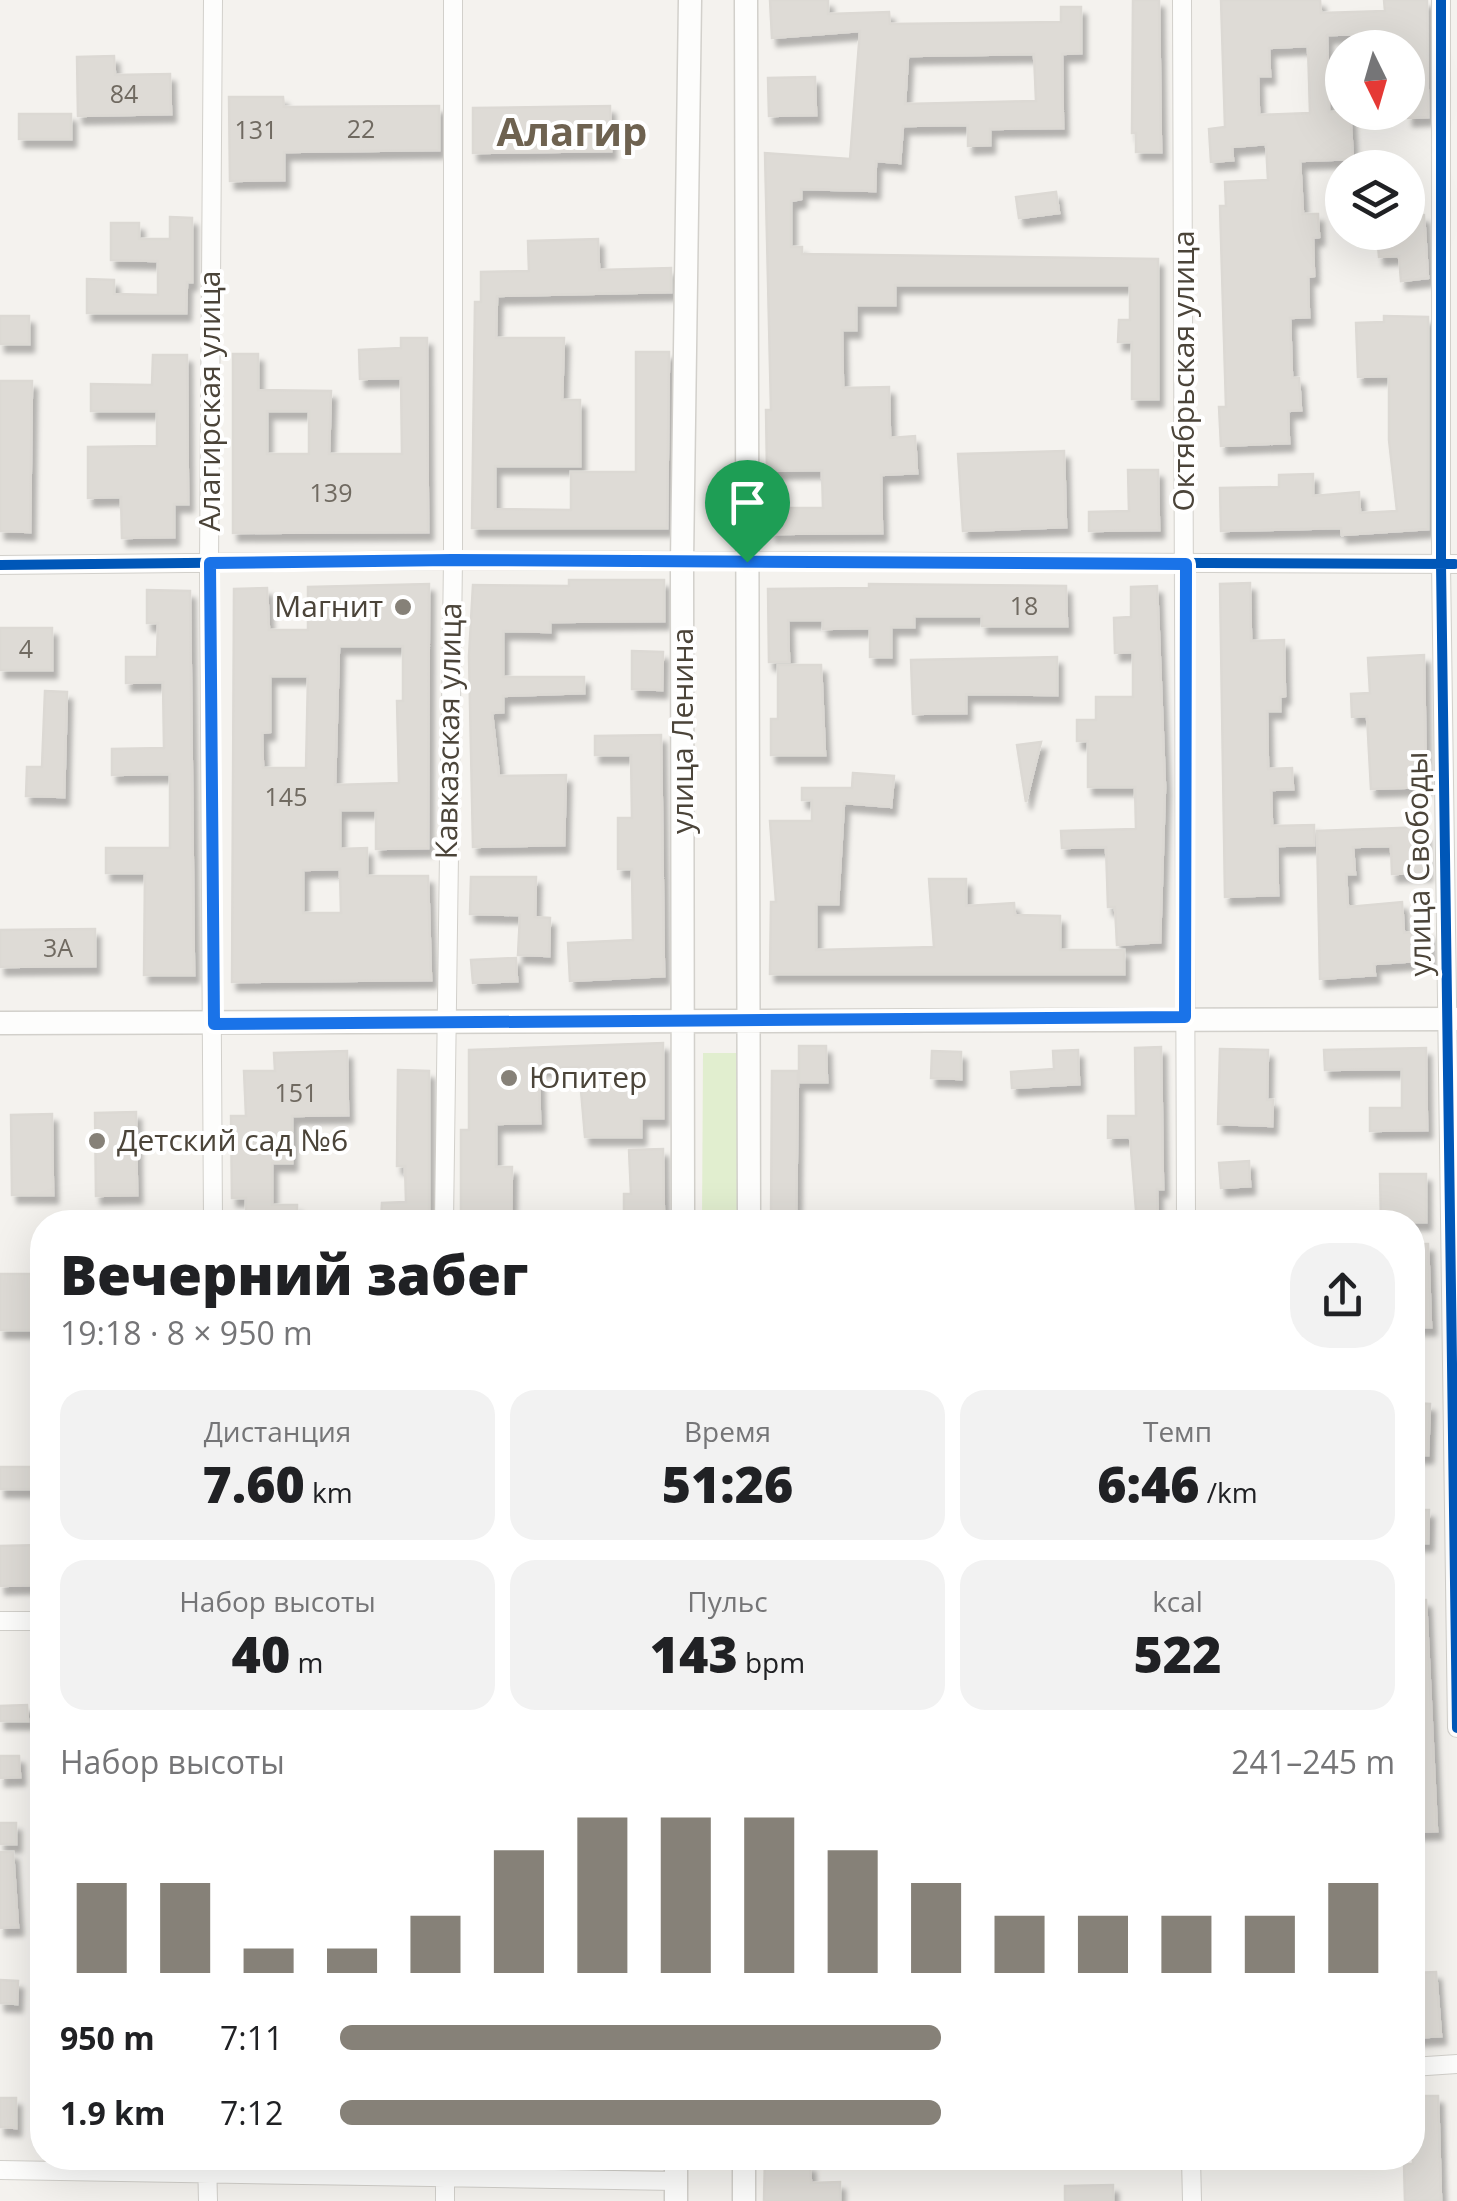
<!DOCTYPE html>
<html lang="ru">
<head>
<meta charset="utf-8">
<style>
  :root { --surface:#fff; --page:#f2f2f2; --text:#202124; --muted:#757577; --accent:#868178 }
  body { margin:0; font-family:"Open Sans",sans-serif; background:var(--page); color:var(--text); height:100vh; display:flex; flex-direction:column; font-size:38px; white-space:nowrap }
  * { box-sizing:border-box; margin:0 }
  p { font-size:32px; color:var(--muted) }
  .icon { flex:none; width:55px; height:55px; fill:none; stroke:currentColor; stroke-width:2; stroke-linecap:round; stroke-linejoin:round }
  .map { position:relative; flex:1; overflow:hidden }
  .sheet { position:absolute; left:30px; top:1210px; width:1395px; height:960px; display:flex; flex-direction:column; background:var(--surface); border-radius:40px; box-shadow:0 10px 40px #0002 }
  .sheet>* { flex:none }
  .needle { width:65px; rotate:175deg }
  .controls { position:absolute; left:1325px; top:30px; display:grid; gap:20px }
  .controls a { display:grid; place-items:center; width:100px; height:100px; border-radius:50%; background:var(--surface); box-shadow:0 10px 40px #0002; font-size:50px }
  .pin { position:absolute; display:grid; place-items:center; width:85px; height:85px; color:#fff; margin:-102px -42px; border-radius:50% 50% 50% 0; rotate:-45deg; box-shadow:0 0 10px #0007 }
  .pin .icon { rotate:45deg }
  .round { display:grid; place-items:center; flex:none; width:105px; height:105px; border-radius:40px; background:var(--page) }
  .overview { display:flex; align-items:center; justify-content:space-between; height:170px; padding:0 30px }
  h1 { font-size:55px; font-weight:800; line-height:75px }
  .figures { display:grid; grid-template-columns:repeat(3,1fr); gap:15px; height:170px; padding:10px 30px }
  .figures div { display:grid; align-content:center; border-radius:25px; background:var(--page); text-align:center }
  .figures b { font-size:50px; font-weight:800 }
  .figures small { font-size:28px; font-weight:400 }
  .figures p { font-size:28px }
  .chart { height:280px; padding:20px 30px }
  .chart p { display:flex; justify-content:space-between }
  .chart svg { width:100%; height:180px; margin-top:10px; stroke:var(--accent); stroke-width:6 }
  ul { padding:0 30px; list-style:none; font-size:32px }
  li { display:grid; grid-template-columns:160px 120px 1fr; align-items:center; height:75px }
  li i { height:25px; border-radius:12px; background:var(--accent) }
  .map>svg:first-child { display:block }
  .green { fill:#e1eecf }
  .building { fill:#dedbd6; stroke:#dcd9d4; stroke-width:2.5; fill-rule:evenodd; filter:url(#shadow) }
  .lines { fill:none; stroke-linecap:round; stroke-linejoin:round }
  .minor-casing { stroke:#d2d0cb; stroke-width:20 }
  .tertiary-casing { stroke:#d2d0cb; stroke-width:25 }
  .minor { stroke:#fdfdfc; stroke-width:18 }
  .tertiary { stroke:#fdfdfc; stroke-width:22 }
  .cycleway-casing { stroke:#fff; stroke-width:16 }
  .cycleway { stroke:#0057b8; stroke-width:10 }
  .route-casing { stroke:#fff; stroke-width:20 }
  .route { stroke:#1a73e8; stroke-width:12 }
  .poi-dot { fill:#868178; stroke:#fff; stroke-width:4 }
  .labels { text-anchor:middle; stroke-width:8; stroke-linejoin:round; paint-order:stroke }
  .number-label { font-size:25px; fill:#706a61 }
  .street-label { font-size:30px; fill:#4b4439; stroke:#fff }
  .poi-label { font-size:30px; fill:#4b4439; stroke:#fff; text-anchor:start }
  .district-label { font-size:40px; font-weight:bold; fill:#6e6250; stroke:#fff }
</style>
</head>
<body>
<div class="map">
<svg width="1457" height="2201" viewBox="0 0 1457 2201">
  <defs>
    <filter id="shadow"><feDropShadow dx="5" dy="8" stdDeviation="2.5" flood-color="#0004"/></filter>
  </defs>
  <rect width="100%" height="100%" fill="#f4f2ee"/>
  <path class="green" d="M703,1053H738L737,1222H702Z"/>
  <path class="building" d="M770,0H828V14L889,12L890,24L1061,22V7H1081V53L1062,54L1063,128L990,129V145L968,146V125L903,126L900,163L876,161L875,191L801,189V199L791,201V247H802V254L1158,259V399H1132V342H1118L1119,320H1130V285H895V305H856V330H842L843,388L889,387L890,438L915,436L917,473L881,475L882,533L771,534V508H823L822,470L767,471L766,410H771L765,153L850,159L860,31L772,38ZM1034,54L1036,101L905,104L908,56Z
    M1133,0H1159L1161,152H1136V133H1132Z
    M1221,0H1320L1321,13L1385,11L1384,0H1427L1428,117L1408,118V48H1376V34L1327,35L1329,112H1350L1353,159L1300,161L1303,214H1318L1319,237L1313,238L1314,276L1308,277L1309,317L1290,318L1292,378H1299L1301,410L1288,411L1289,443L1221,446L1219,407H1226L1220,206H1226L1225,182L1268,180L1266,144L1232,147L1233,160L1211,162L1209,129L1225,127ZM1308,46L1310,113L1259,115L1258,76H1270L1269,48Z
    M114,56L115,75L170,74L171,114L78,116L77,57Z
    M815,77L816,115L769,116L768,78Z
    M229,97H283L284,107L439,106V150L284,152V180L230,181Z
    M610,106L611,151L473,153V108Z
    M19,114H71V139H19Z
    M1056,192L1059,213L1019,218L1016,197Z
    M1424,215L1428,278L1401,281L1399,256L1379,257L1377,232H1408V216Z
    M170,217L192,218V282H187L186,313H87V279L114,280V294L158,295V261L111,260V223H139V239H170Z
    M598,239L599,270L671,268V292L497,296L496,338H564L562,400H580V466H495V509L571,510V472H636V352H669L667,528H472L475,302H481V272L529,271L528,241Z
    M0,316H29V344H0Z
    M1384,316L1428,317V529L1342,535L1341,528L1221,531L1220,488L1279,487V475L1313,474V496L1359,492L1360,513L1397,511L1389,440V376L1358,377L1356,323L1384,322Z
    M401,338H427L428,532L233,533V354H258V390L331,391L329,454H402L401,378L360,379L359,350L401,348ZM267,411H309V454H267Z
    M153,355H187L188,504H174V537L122,538L121,497L88,498V447L157,446V411H91V384L152,385Z
    M0,381H32L30,532L0,531Z
    M1064,451L1066,527L963,531L958,454Z
    M1128,470H1158L1159,530L1089,531V512L1129,511Z
    M569,580H664V621L550,622V632L503,631V677H584V693L503,696V712L492,713L499,776L566,775L564,845L473,847L469,656L473,585L569,586Z
    M1250,583L1251,641L1284,640L1285,696L1280,697V711H1267L1268,769L1292,768L1293,789L1271,790L1272,826L1314,825V845L1277,846L1278,895L1225,897L1220,584Z
    M429,584L428,848L376,849V810H340V849L367,848V876H428L431,980L232,982L234,589L267,588L269,630H308V587ZM339,646H403V701H397L399,783L335,785ZM270,676H308L306,768H263L262,733L270,732ZM340,869L341,913H303V870Z
    M869,584L1066,586L1067,626H982V616H914V627H891V657H870V628L823,629V620H788L789,662H769L768,589L869,588Z
    M1157,586L1165,787L1160,942L1117,945L1115,907H1108L1106,847L1062,848L1061,831L1136,829L1135,787H1088V741H1077V720H1096V697H1133V652L1115,653L1114,618L1131,617V587Z
    M147,590L190,591L194,975H144L145,873H106V848H170V774L112,775V749L164,748L163,682L126,683V657H157L158,623H147Z
    M0,628H52V670H0Z
    M632,651L663,652L662,690L632,689Z
    M1424,655L1426,787L1371,789L1367,716L1352,717L1351,694L1370,693L1368,658Z
    M1057,657V695L966,694V713L913,714L911,660Z
    M778,665H821L825,755H771V719H778Z
    M45,691L67,692L64,797L26,796L27,767H42Z
    M661,735L664,976L570,981L568,943L633,940L632,869H618V818H632L631,755H595V736Z
    M1041,742L1026,802L1017,745Z
    M853,773L894,776L891,807L844,803L838,904H816V950L934,947L929,879H966V906L1014,903L1015,915L1060,916V950H1124V974H770L771,902H776L770,821H812V800H802V788H852Z
    M1425,827L1427,873L1392,874L1391,846L1353,847L1355,874H1346L1348,907L1402,902L1404,933L1429,931L1430,960L1374,964L1375,975L1320,979L1317,831Z
    M471,877H536L535,917L550,918L549,956L518,955L520,915L470,914Z
    M95,929V966L0,967V930Z
    M516,958L517,981L473,983L471,960Z
    M663,1043V1118H641V1137H585L579,1067L539,1068L540,1123L496,1124V1167H512L511,1222H461V1130H469V1050Z
    M799,1046H826L827,1082H799Z
    M1161,1047L1163,1189H1157L1158,1222H1137L1130,1137L1108,1138V1116H1136L1135,1048Z
    M1426,1048L1427,1130L1370,1131V1108H1402V1069L1325,1070L1324,1050Z
    M1220,1049L1268,1050L1267,1100H1273L1272,1126L1218,1124Z
    M1078,1050L1079,1084L1012,1088L1011,1072L1054,1069L1053,1051Z
    M347,1051L348,1115L292,1116V1163H272V1205H297V1222H246V1198H232L231,1116H246L244,1071H275L274,1053Z
    M932,1051L961,1052V1079L931,1078Z
    M398,1070L429,1071V1222H381L382,1203L406,1202L405,1166H397Z
    M772,1071H798L796,1222H771Z
    M136,1112L137,1195L96,1196L95,1113Z
    M52,1114L53,1195H12L11,1115Z
    M663,1149L664,1222H624V1194H631L629,1150Z
    M1249,1161L1250,1186L1221,1188L1219,1163Z
    M1380,1174H1426V1222H1381Z
    M1412,1244H1428L1431,1327H1412Z
    M0,1274H42V1330H0Z
    M1412,1403L1430,1404L1428,1455H1412Z
    M0,1467H42V1489H0Z
    M1412,1510H1429L1428,1543H1412Z
    M42,1545V1585L0,1586V1546Z
    M1412,1600H1426L1437,1831L1412,1832Z
    M27,1705L28,1721H0V1706Z
    M0,1756H19L20,1777L0,1778Z
    M0,1823H16V1844H0Z
    M0,1852H13L18,1927L0,1928Z
    M1436,1972L1441,2036L1412,2038V1973Z
    M0,1980L18,1981L17,2004L0,2003Z
    M1412,2096H1438L1441,2201H1405L1404,2164H1413Z
    M0,2098H16V2128L0,2127Z
    M765,2158H790L791,2166L810,2164L811,2183L840,2182V2201H764Z
    M1113,2185V2201H1065V2186Z"/>
  <g class="lines">
    <defs>
      <path id="minor" d="M1182,0L1186,1222
        M1441,0V564L1457,1728
        M0,565L453,560L1457,564
        M213,1222L209,563L213,0
        M444,1222L453,560V0
        M0,1621H42
        M1412,2067L1457,2064
        M207,2158L208,2201
        M445,2158V2201
        M1191,2158L1192,2201
        M0,2170L675,2181"/>
      <path id="tertiary" d="M746,0L749,1222
        M0,1023L1457,1019
        M683,1222L682,561L690,0
        M676,2158V2201
        M744,2201V2158"/>
    </defs>
    <use href="#minor" class="minor-casing"/>
    <use href="#tertiary" class="tertiary-casing"/>
    <use href="#minor" class="minor"/>
    <use href="#tertiary" class="tertiary"/>
    <defs>
      <path id="cycleway" d="M1441,0V564L1457,1728
        M0,565L453,560L1455,564"/>
    </defs>
    <use href="#cycleway" class="cycleway-casing"/>
    <use href="#cycleway" class="cycleway"/>
  </g>
  <g class="lines">
    <defs>
      <path id="route" d="M452,560L1186,564L1185,1017L214,1024L210,563Z"/>
    </defs>
    <use href="#route" class="route-casing"/>
    <use href="#route" class="route"/>
  </g>
  <g class="poi-dot">
    <circle cx="403" cy="607" r="10"/>
    <circle cx="509" cy="1078" r="10"/>
    <circle cx="97" cy="1141" r="10"/>
  </g>
  <g class="labels">
    <g class="number-label">
      <text x="124" y="103">84</text>
      <text x="361" y="138">22</text>
      <text x="256" y="139">131</text>
      <text x="331" y="502">139</text>
      <text x="1024" y="615">18</text>
      <text x="26" y="658">4</text>
      <text x="286" y="806">145</text>
      <text x="58" y="957">3А</text>
      <text x="296" y="1102">151</text>
    </g>
    <g class="street-label">
      <text transform="translate(1184 371) rotate(-90)" y="10">Октябрьская улица</text>
      <text transform="translate(210 401) rotate(-90)" y="10">Алагирская улица</text>
      <text transform="translate(449 731) rotate(-89)" y="10">Кавказская улица</text>
      <text transform="translate(683 731) rotate(-90)" y="10">улица Ленина</text>
      <text transform="translate(1419 864) rotate(-91)" y="10">улица Свободы</text>
    </g>
    <g class="poi-label">
      <text x="383" y="617" text-anchor="end">Магнит</text>
      <text x="529" y="1088">Юпитер</text>
      <text x="117" y="1151">Детский сад №6</text>
    </g>
    <g class="district-label">
      <text x="572" y="146">Алагир</text>
    </g>
  </g>
</svg>
<div class="controls">
<a><svg class="needle" viewBox="-14 -14 28 28"><path d="M0-13l5 13h-10z" fill="#e53935"/><path d="M0 13l5-13h-10z" fill="#757577"/></svg></a>
<a><svg class="icon" aria-label="layers" viewBox="0 0 24 24"><path d="M12 4l9 5-9 5-9-5zM3 14l9 5 9-5"/></svg></a>
</div>
<div class="pin" style="left:747px;top:562px;background:#1e9e55"><svg class="icon" aria-label="arrive" viewBox="0 0 24 24"><path d="M6 21V4h12l-3 4 3 4H6"/></svg></div>
<section class="sheet">
<div class="overview"><div><h1>Вечерний забег</h1><p>19:18 · 8 × 950 m</p></div><a class="round"><svg class="icon" aria-label="share" viewBox="0 0 24 24"><path d="M12 15V3M7 8l5-5 5 5M5 13v7h14v-7"/></svg></a></div>
<div class="figures">
<div><p>Дистанция</p><b>7.60<small> km</small></b></div>
<div><p>Время</p><b>51:26</b></div>
<div><p>Темп</p><b>6:46<small> /km</small></b></div>
</div>
<div class="figures">
<div><p>Набор высоты</p><b>40<small> m</small></b></div>
<div><p>Пульс</p><b>143<small> bpm</small></b></div>
<div><p>kcal</p><b>522</b></div>
</div>
<div class="chart"><p><span>Набор высоты</span>241–245 m</p>
<svg viewBox="0 0 160 44" preserveAspectRatio="none"><path d="M5 44V22M15 44V22M25 44V38M35 44V38M45 44V30M55 44V14M65 44V6M75 44V6M85 44V6M95 44V14M105 44V22M115 44V30M125 44V30M135 44V30M145 44V30M155 44V22"/></svg>
</div>
<ul>
<li><b>950 m</b>7:11<i style="width:57%"></i></li>
<li><b>1.9 km</b>7:12<i style="width:57%"></i></li>
</ul>
</section>
</div>
</body>
</html>
